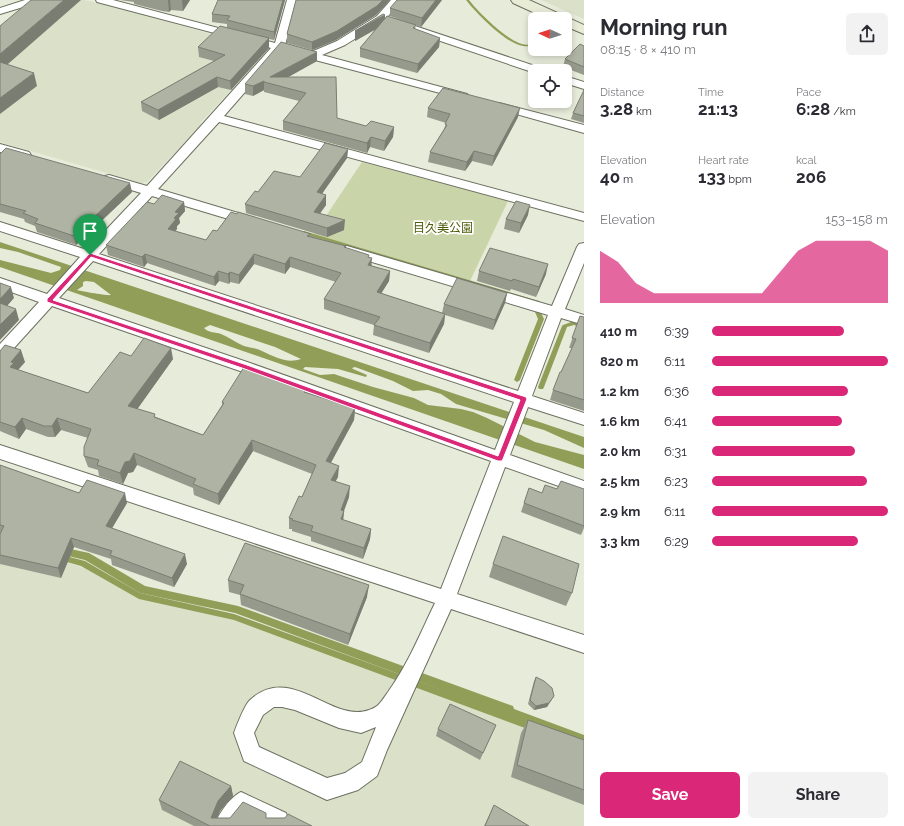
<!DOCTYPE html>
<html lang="en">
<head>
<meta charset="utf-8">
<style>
  :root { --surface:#fff; --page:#f2f2f3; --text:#2b2b33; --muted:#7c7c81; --accent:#db2777 }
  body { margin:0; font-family:Raleway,"Noto Sans JP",sans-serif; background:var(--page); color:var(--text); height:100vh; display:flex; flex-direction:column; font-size:15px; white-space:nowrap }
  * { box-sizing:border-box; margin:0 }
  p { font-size:13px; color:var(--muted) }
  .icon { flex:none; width:22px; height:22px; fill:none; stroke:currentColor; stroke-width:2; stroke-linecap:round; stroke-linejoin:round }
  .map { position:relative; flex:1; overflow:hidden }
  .drawer { display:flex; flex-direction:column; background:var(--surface); width:320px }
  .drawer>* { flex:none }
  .needle { width:26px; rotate:273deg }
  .fabs { position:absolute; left:528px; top:12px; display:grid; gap:8px }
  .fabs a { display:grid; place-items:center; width:44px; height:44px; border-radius:6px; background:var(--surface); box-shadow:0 2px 6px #0003; font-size:20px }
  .pin { position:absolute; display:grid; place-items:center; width:34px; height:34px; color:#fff; margin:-41px -17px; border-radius:50% 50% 50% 0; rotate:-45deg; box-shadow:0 0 4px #0007 }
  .pin .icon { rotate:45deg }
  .round { display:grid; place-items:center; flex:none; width:42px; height:42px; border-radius:6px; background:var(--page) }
  .head { display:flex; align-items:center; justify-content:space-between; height:68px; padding:0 16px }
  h1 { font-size:22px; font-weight:700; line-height:30px }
  .metrics { display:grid; grid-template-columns:repeat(3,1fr); gap:6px; height:68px; padding:4px 16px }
  .metrics div { display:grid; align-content:center }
  .metrics b { font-size:17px; font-weight:700 }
  .metrics small { font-size:11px; font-weight:400 }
  .metrics p { font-size:11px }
  .chart { height:112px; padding:8px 16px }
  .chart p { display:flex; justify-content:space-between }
  .chart svg { width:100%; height:72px; margin-top:4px; fill:var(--accent); opacity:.7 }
  .action { display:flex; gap:8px; margin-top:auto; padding:8px 16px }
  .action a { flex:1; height:46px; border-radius:6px; background:var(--accent); color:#fff; font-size:16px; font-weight:700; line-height:46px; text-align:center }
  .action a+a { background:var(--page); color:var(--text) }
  ul { padding:0 16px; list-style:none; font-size:13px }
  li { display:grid; grid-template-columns:64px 48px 1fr; align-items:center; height:30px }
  li i { height:10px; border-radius:5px; background:var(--accent) }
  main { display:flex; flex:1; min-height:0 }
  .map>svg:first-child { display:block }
  .built { fill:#dbe1c8 }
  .green { fill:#cad4a9 }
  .water { fill:#909e58; fill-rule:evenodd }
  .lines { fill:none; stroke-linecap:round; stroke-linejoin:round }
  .stream { fill:#909e58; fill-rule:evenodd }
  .pedestrian-casing { stroke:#6c7060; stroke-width:2 }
  .minor-casing { stroke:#6c7060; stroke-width:2 }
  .secondary-casing { stroke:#6c7060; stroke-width:2 }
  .pedestrian { fill:#fff; fill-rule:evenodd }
  .minor { fill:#fff; fill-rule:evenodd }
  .secondary { fill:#e8ecd7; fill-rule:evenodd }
  .wall { fill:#969a8c }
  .shaded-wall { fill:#7a7d72 }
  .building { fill:#afb3a3; stroke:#7a7d72 }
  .route { fill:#db2777; stroke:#fff; fill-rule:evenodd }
  .labels { text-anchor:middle; stroke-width:3.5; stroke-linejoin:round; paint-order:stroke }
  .park-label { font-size:12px; fill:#505c0a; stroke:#fff }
</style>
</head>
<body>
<main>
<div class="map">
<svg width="584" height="826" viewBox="0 0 584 826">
  <rect width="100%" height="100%" fill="#e7ebd9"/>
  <path class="built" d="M51,0H84L111,6L269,50L200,123L202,124L147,182L141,183L0,142V40Z
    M541,0H584V19Z
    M0,541L334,648L584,743V826H0Z"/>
  <path class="green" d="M362,162L508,201L470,281L314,234Z"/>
  <path class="water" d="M466,0H469C479,13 504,37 519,43C524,45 530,45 535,45V47C530,46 524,47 519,45C504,41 476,13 466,0Z
    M0,242L584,437V448L544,430L456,404L441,394L428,390L413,391L393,381L355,367L352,368L353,369L367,375L366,377L338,369L305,367L303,369L320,375L334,374L373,387L414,398L428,405L461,409L473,412L487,418L535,442L584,455V469L0,267V260L51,273L60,270L61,267L18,252L0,248ZM86,281L94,282L111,295C108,296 80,291 77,290L83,286V282ZM210,325L275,347L301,359C287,364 275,357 262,351C256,348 250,348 244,346C236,343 229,337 221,334C216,332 208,333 204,328Z
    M0,532L20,538L89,553L145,586L238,606L513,706L514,709L584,735V743L235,613L140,593L85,560L0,540Z"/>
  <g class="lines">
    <path class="stream" d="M304,231L539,301L540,302L537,304L333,243L326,242L324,240L302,234L301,233Z
      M538,310L540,311L544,319L520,380L517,382L514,380L538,319L535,312Z
      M574,321L584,325V329L574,325L567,327L544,387L543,389H539L538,387L562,326L563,325Z
      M62,555L85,561L140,593L234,614L533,723L536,724L537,727L536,730L533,731L234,620L139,599L81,566L60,560L59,558L60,556Z"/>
    <defs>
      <path id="pedestrian" d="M241,792L286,813L288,819L285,826H267L268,822L244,810L232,826H214C218,815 230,797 241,792Z"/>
      <path id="minor" d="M25,0H41L40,2L0,14V8Z
        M96,0H113L275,43L287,0H297L285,45L311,52L337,41L377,16L391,0H401L385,20L345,45L322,55L467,94L469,96L467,98H459L281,51L224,116L584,213V221L219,122L158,189L255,218L257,221L255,224L250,225L245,224L152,196L99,254L518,391L548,315L342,253L340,250L342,247L347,246L552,306L577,247L579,244L584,243V263L565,309L584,315V325L561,318L532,396L584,413V425L528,407L510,455L584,481V495L505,467L457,594L584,635V653L451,609L387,750L377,776L358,790L327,800L244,761L234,733C237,725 244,706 250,700C291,662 332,724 369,710C371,709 375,708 377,706C381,703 385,696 388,692C408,664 420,634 435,603L0,459V445L441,589L491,461L240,371L52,306L5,358L0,359V344L39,302L0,288V278L47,294L80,257L0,231V222L87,250L141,193L105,182L103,179L105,176L109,175L147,186L271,48L97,2ZM93,261L514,402L495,450L250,363L59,298ZM274,707H282L295,710L339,728L361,733L376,727L362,762L345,773L327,778L259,747L254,733L263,715Z
        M394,19L544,69L546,71H535V73L390,24L389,22Z
        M565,76L584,82V89L565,83Z
        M499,103L584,125V133L495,108L493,106L495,104Z
        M0,144L29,152L31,155L29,158L25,159L0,152Z"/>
      <path id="secondary" d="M511,0H529L584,25V34L565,26V19H548L513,3Z"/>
    </defs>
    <use href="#pedestrian" class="pedestrian-casing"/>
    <use href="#minor" class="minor-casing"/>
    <use href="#secondary" class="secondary-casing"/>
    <use href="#pedestrian" class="pedestrian"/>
    <use href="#minor" class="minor"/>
    <use href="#secondary" class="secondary"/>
  </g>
  <path class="wall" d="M120,0H190L183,11L171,10L169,12L162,11L134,4V2Z
    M285,0L274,40L269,39V48L231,90L218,87L159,120L142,111L141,102L214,61L199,57L198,47L227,28V24L212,22V14Z
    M296,0H390L376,15L336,40L312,50L287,43V34Z
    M442,0L421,27L390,16V8Z
    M385,15V18L416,25L415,29L440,38L439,47L417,73L360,57V48L376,29L355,41V31Z
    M584,46V75L563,67L565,59Z
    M317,61L288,77L337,118L366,126L394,127L393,137L384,151L370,147L367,153L283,130V121L299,101L264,92V90L253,96L245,94V84Z
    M584,90V123L571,119L573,113Z
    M428,108L518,117L492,166L472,161L465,171L428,162L430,152L444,129L446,123L427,117Z
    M348,149L347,158L322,194L326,195V205L320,213L344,230L327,237L246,213L245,204L258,192L300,177Z
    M0,154L132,192L76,245L37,232L35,226L25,222L24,219L0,212Z
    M184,202L185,211L179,218L180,223L177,226V229L175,231L206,240L217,231L311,234V236L346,246L345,248L369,257L372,266L390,271L389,281L381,293L442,313L444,304L507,293L505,303L493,330L445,315L444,324L429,353L373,335L374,325L324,309V299L336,282L290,267L285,274L254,264L239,284L230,282L229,284L219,281L215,286L147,263L144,267L108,255L106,245L154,204Z
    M528,215L519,233L504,229L506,219Z
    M479,271L546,274L536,297L511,289L510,291L477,281Z
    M580,316L584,317V411L550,400L553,390L572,348H569Z
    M0,351L25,362L18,370L88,393L131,356L173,359L137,409L156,417L203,435L222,405V402L306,392L355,408L354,420L331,462L338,477L335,482L349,497L344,511L343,520L371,529L370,539L363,559L311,541V537L292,531V529H289V518L302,497L312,474L253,451L219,505L194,495L193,488L137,465L133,472L128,473L123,484L99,476L98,470L88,467L84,456L88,438L61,430L55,437H48L26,429L19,439L0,431Z
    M0,465L79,493L127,503L112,528L187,564L174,587L112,565L111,559L74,547L61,578L0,564Z
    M529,488L542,493L557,489H584V528L581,535L521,512Z
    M493,564L572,593L566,606L489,577Z
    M228,580L367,597L348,645L241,605L240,595L229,592Z
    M536,677L551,700L547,707L534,710L528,704L534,681Z
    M528,720L584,740V805L511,777L521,733Z
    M496,725L480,760L436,736L438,729Z
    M231,786L233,796L220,811L217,818H266L312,826H194L162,810L159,800Z
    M494,805L529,826H484Z"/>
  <path class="shaded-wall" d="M64,0H81L0,71V54Z
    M168,0H170L171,10L169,12Z
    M182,0H190L183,11Z
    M283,0H285L274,40V32Z
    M383,0H390L376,15L336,40L312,50V42Z
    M436,0H442L421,27L422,18Z
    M385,15V24L355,41V31Z
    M269,38V48L231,90L230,81Z
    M440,38L439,47L417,73L418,64Z
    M317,52V61L274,85L270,77Z
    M34,73L37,86L0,114V98Z
    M217,77L218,87L159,120L158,110Z
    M264,81V90L253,96V86Z
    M520,108L518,117L492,166L494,156Z
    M394,127L393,137L384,151L385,141Z
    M371,137L370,147L367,153V143Z
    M348,149L347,158L316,202L317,192Z
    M474,151L472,161L465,171L467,162Z
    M130,183L132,192L76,245L74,236Z
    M326,195V205L314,222V212Z
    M184,202L185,211L179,218L180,223L177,226V229L169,239L168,229L175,212Z
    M530,205L528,215L519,233L521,223Z
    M345,220L344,230L327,237V228Z
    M145,254L147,263L144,267L142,257Z
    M254,254V264L239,284V275Z
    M290,257V267L285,274V264Z
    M372,258L371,268L368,265Z
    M548,264L546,274L536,297L539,287Z
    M218,271L219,281L215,286L214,277Z
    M390,271L389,281L376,302L377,292Z
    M230,272V282L229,284L228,274Z
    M11,287L14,298L1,313L0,309V299Z
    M507,293L505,303L493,330L495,320Z
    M16,309L19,320L0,340V325Z
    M445,314L444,324L429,353L430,343Z
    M171,348L173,359L131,418L128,406Z
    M21,350L25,362L17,371L10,367L11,362Z
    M355,408L354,420L326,472V461Z
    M22,418L26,429L19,439L15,427Z
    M57,418L61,430L55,437L52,426Z
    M252,440L253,451L219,505L218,494Z
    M134,453L137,465L133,472L128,473L123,484L120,473L125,462Z
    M339,466L338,477L330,491L331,480Z
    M350,486L349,497L340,521L341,510Z
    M125,493L127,503L108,535L106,526Z
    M344,511L343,522L341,519Z
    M371,529L370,539L363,559L364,548Z
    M71,538L74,547L61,578L58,568Z
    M185,554L187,564L174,587L172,578Z
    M369,585L367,597L348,645L350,634Z
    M554,696L547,707L534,710L536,706Z
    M231,786L233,796L220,811L214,826L211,818L218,801Z"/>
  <path class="building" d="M31,0H64L0,54V26Z
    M218,0H283L274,32L227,20L230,16L212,14Z
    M296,0H383L377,6L337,31L312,42L287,34Z
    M397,0H436L422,18L390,8Z
    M383,14L385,15L355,31Z
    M387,16L416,25L413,28L440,38L418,64L360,48Z
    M220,26L269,38L230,81L217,77L158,110L141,102L225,55L198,47Z
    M281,42L317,52L270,77H336L337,118L366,126L371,121L394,127L385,141L371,137L367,143L283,121L306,93L264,82V81L253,86L245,84Z
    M580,44L584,46V67L565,59Z
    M0,62L34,73L0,98Z
    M443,88L520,108L494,156L474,151L467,162L430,152L447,125L445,124L450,114L428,108Z
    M584,90V116L573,113Z
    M325,143L348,149L317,192L326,195L314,212L345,220L327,228L245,204L255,191L258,192L274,171L300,177Z
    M6,148L130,183L74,236L35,223L38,219L23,213L26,211L0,204V154Z
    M162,195L184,202L175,212L179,213L174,218L176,219L168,229L206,240L213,230L217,231L231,212L237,214L238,212L311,234L307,236L346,246L344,247L369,255L368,257L372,258L368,265L390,271L377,292L445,314L430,343L374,325L380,317L324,299L341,273L290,257L285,264L254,254L239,275L230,272L228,274L218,271L214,277L145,254L142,257L106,245L147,202L154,204Z
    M516,201L530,205L521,223L506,219Z
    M490,248L548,264L539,287L513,279L512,281L479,271Z
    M457,278L507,293L495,320L444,304Z
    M0,283L11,287L0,299Z
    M0,303L16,309L0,325Z
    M580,316L584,317V400L553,390L560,372H561L576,339L572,338Z
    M144,338L171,348L128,406L155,414L154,417L203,435L224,403L222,402L244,367L306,389L304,392L355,408L326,461L339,466L331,480L350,486L341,510L344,511L341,519L371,529L364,548L311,531L313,526L292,520L293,519L289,518L299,496L302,497L316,465L252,440L218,494L193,484L196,479L134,453L130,461L125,462L120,473L97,465L99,460L84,456V447L91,429L57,418L52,426H44L22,418L15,427L0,422V351L5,345L21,350L11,362L14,363L10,367L88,393L120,352L131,356Z
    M0,465L79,493L87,480L125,493L106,526L185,554L172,578L110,555L112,551L71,538L58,568L0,555V534L4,526L0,525Z
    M561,481L584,489V526L524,503L529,488L542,493L545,485L557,489Z
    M503,536L579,564L572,593L493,564Z
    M245,543L369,585L350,634L240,594L244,585L228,580Z
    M536,677L544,681L552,688L554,696L549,703L536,706L530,700Z
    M450,704L496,725L483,753L438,729Z
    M528,720L584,740V790L517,765Z
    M180,761L231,786L218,801L211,818H230L243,802L266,813V818H285L288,814L312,826H210L159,800Z
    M494,805L529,826H485Z"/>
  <path class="route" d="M90,253L526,397L527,399L503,459L502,461H498L242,368L47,302V299ZM91,257L520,400L498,456L247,365L53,300Z"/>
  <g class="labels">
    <g class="park-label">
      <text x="443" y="232">目久美公園</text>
    </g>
  </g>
</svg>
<div class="fabs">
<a><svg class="needle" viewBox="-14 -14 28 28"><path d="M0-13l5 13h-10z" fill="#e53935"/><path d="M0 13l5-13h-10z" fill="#7c7c81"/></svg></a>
<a><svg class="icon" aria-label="locate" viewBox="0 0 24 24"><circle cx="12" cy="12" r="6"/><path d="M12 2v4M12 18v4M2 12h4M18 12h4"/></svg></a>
</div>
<div class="pin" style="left:90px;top:255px;background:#1e9e55"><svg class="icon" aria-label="arrive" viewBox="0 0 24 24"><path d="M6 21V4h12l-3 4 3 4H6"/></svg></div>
</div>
<section class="drawer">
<div class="head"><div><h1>Morning run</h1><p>08:15 · 8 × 410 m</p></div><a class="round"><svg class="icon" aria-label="share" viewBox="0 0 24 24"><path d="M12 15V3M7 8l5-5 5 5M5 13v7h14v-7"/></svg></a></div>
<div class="metrics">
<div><p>Distance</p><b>3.28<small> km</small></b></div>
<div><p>Time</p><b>21:13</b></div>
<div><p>Pace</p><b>6:28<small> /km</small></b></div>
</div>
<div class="metrics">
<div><p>Elevation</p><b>40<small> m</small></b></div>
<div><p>Heart rate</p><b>133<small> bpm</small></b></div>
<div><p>kcal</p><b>206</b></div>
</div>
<div class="chart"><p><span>Elevation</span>153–158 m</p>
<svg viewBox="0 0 160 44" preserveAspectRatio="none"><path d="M0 44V12L10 19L20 32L30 38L40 38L50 38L60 38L70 38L80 38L90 38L100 25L110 12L120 6L130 6L140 6L150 6L160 12V44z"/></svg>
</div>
<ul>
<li><b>410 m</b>6:39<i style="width:75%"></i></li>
<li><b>820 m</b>6:11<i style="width:100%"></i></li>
<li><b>1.2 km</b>6:36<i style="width:77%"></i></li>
<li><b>1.6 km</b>6:41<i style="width:74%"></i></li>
<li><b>2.0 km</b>6:31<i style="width:81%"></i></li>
<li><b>2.5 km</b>6:23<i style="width:88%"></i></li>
<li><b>2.9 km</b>6:11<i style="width:100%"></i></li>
<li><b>3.3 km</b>6:29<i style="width:83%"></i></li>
</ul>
<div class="action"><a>Save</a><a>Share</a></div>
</section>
</main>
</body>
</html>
